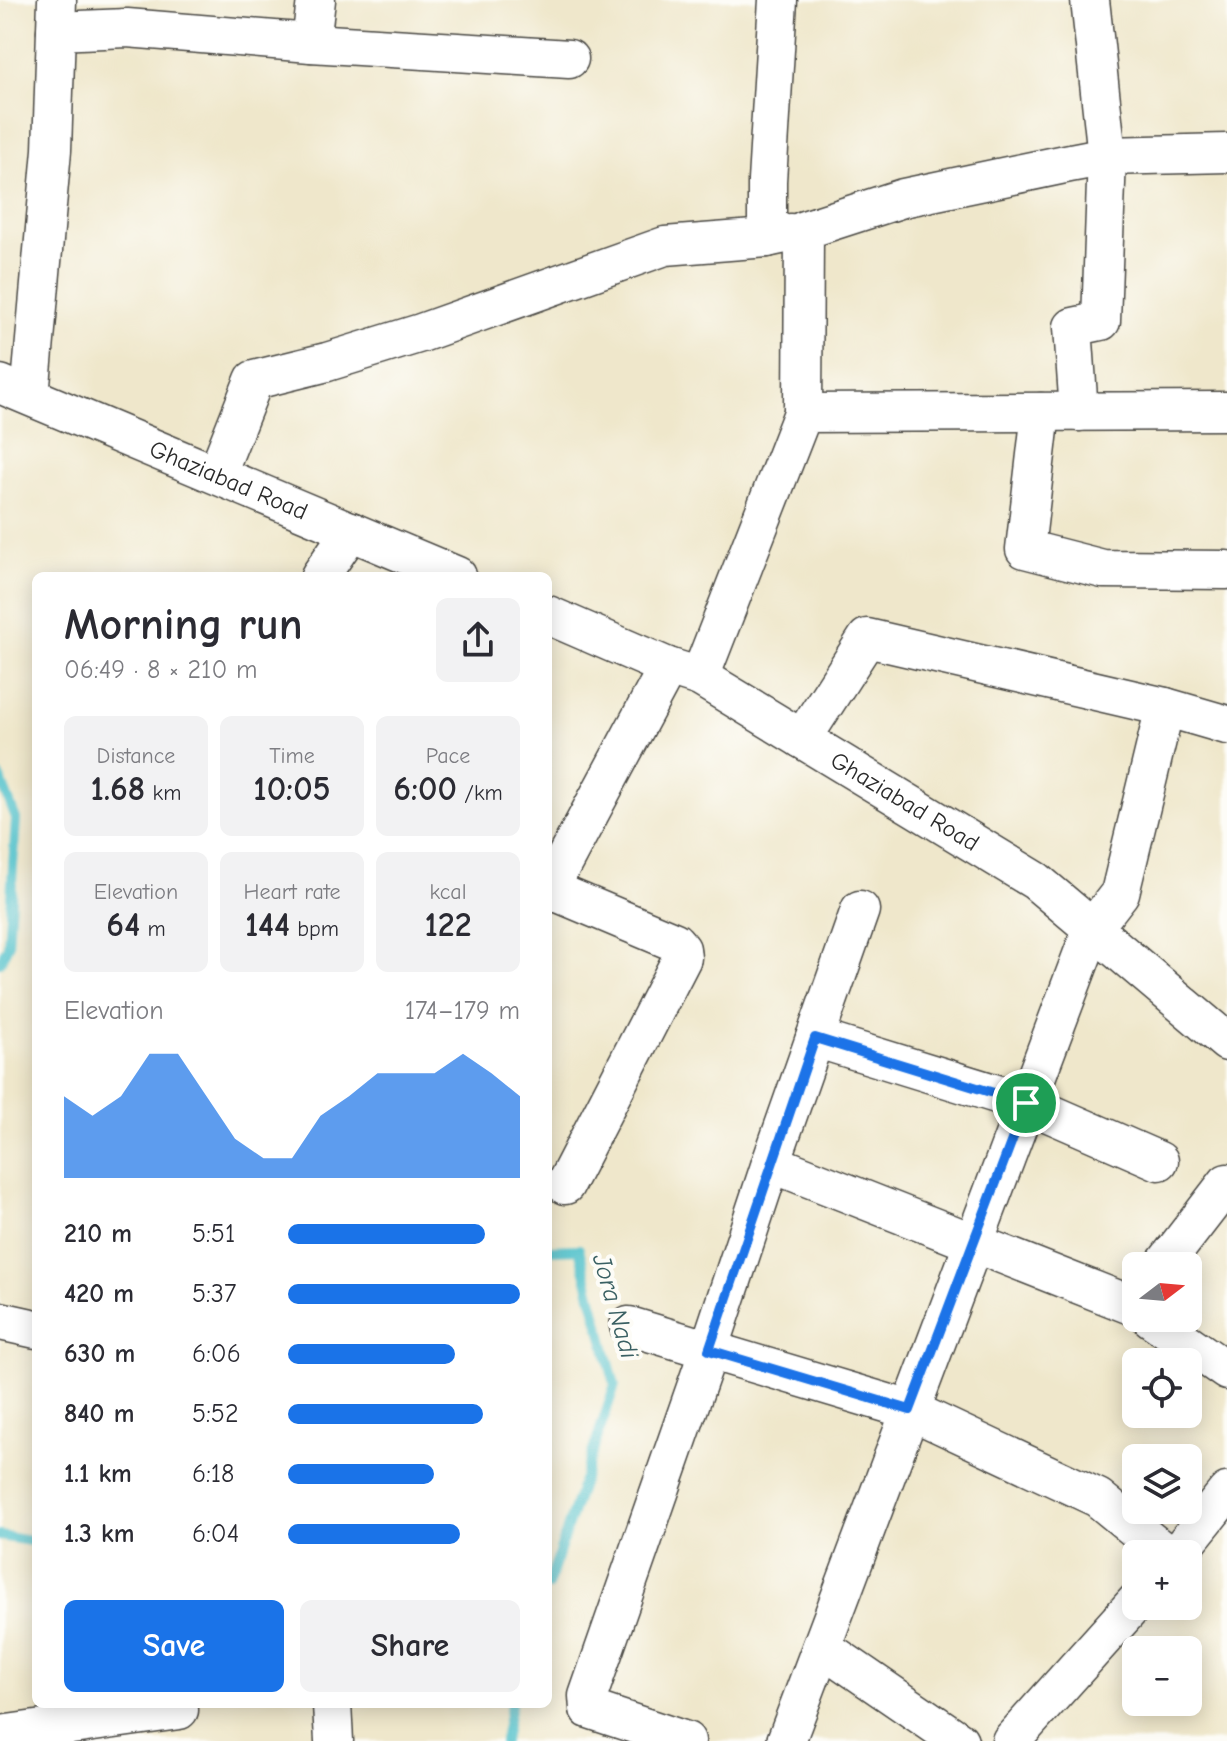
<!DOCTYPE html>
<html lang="en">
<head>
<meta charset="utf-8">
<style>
  :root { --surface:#fff; --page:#f2f2f3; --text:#2b2b33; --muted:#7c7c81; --accent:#1a73e8 }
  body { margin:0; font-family:"Comic Neue",sans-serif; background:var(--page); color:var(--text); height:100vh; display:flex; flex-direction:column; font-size:30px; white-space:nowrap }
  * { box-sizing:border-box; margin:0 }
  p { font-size:26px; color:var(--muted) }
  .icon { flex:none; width:44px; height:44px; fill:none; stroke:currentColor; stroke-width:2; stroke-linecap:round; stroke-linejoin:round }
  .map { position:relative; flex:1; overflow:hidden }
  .sheet { position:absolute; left:32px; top:572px; width:520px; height:1136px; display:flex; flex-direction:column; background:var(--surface); border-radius:12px; box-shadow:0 4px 20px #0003 }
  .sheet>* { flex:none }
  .needle { width:52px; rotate:74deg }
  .fabs { position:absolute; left:1122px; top:1252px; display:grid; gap:16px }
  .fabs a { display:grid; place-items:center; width:80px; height:80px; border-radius:12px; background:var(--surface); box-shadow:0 4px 20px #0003; font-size:40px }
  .pin { position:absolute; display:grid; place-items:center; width:68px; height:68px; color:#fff; margin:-34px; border:4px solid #fff; border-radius:50%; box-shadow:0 2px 8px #0007 }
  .round { display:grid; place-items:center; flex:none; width:84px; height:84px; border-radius:12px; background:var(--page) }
  .headline { display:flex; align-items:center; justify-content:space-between; height:136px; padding:0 32px }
  h1 { font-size:44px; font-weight:600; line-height:60px }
  .metrics { display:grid; grid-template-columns:repeat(3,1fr); gap:12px; height:136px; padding:8px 32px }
  .metrics div { display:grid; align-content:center; border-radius:12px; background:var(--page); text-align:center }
  .metrics b { font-size:34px; font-weight:600 }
  .metrics small { font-size:22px; font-weight:400 }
  .metrics p { font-size:22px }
  .chart { height:224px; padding:16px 32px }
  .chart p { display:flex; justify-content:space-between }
  .chart svg { width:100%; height:144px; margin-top:8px; fill:var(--accent); opacity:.7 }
  .button { display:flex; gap:16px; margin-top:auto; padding:16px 32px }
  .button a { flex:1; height:92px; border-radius:12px; background:var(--accent); color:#fff; font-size:32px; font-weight:600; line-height:92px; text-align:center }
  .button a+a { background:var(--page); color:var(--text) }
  ul { padding:0 32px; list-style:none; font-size:26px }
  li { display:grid; grid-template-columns:128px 96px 1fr; align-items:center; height:60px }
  li i { height:20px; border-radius:10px; background:var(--accent) }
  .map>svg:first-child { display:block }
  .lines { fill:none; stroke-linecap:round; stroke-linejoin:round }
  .stream { stroke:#56c3cc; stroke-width:10 }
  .minor-casing { stroke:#484743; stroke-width:41 }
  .minor { stroke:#fff; stroke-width:38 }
  .route-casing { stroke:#fff; stroke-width:16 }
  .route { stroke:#1a73e8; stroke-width:10 }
  .labels { text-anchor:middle; stroke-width:8; stroke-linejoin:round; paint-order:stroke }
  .street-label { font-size:24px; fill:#2b2b2b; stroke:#fdfcf7 }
  .water-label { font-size:26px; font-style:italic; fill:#3a6063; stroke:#fdfcf7 }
</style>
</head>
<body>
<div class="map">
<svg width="1227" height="1741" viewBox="0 0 1227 1741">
  <rect width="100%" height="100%" fill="#fdfcf7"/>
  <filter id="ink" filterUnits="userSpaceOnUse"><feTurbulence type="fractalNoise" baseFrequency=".0125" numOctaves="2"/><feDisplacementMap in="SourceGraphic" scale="16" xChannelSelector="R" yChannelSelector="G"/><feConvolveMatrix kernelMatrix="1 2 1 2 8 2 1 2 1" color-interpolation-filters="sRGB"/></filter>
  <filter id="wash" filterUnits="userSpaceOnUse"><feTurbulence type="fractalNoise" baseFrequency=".006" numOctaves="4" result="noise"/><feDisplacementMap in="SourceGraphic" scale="32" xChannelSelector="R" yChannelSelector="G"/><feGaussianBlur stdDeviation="1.8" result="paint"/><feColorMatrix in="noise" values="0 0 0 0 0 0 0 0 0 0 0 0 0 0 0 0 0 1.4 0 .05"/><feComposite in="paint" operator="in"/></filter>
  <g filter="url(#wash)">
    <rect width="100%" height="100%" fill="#efe7cb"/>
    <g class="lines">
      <path class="stream" d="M0,777L16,819L8,946L0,962
        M548,1250L579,1249L615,1385L548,1586
        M0,1536L36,1542
        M504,1741L511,1704"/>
    </g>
  </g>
  <g filter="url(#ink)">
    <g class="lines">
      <defs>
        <g id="minor">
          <path d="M778,0L767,181V238L790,233"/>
          <path d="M56,31L127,28L311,43L569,59"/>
          <path d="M311,43L316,0"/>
          <path id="s1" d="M0,384L457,576"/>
          <path d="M30,396L52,150L57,0"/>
          <path d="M1041,412L1025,549L1103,569L1227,570"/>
          <path d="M1079,412L1073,327L1101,321L1107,156L1090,0"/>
          <path d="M803,413L804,230L903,198L1070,163L1107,156L1227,153"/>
          <path d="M217,473L254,380L327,362L421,333L665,246L767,238"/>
          <path d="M320,576L351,531"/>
          <path id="s2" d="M548,615L668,667L700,677L1036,881L1227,1042"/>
          <path d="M700,677L803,413L1227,411"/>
          <path d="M1165,707L1227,725"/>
          <path d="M549,889L675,942L681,949L682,958L565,1185"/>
          <path d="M548,891L668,667"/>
          <path d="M860,910L771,1163L1136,1307"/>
          <path d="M815,1038L1026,1103L1159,1161"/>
          <path d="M1163,1266L1227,1183"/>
          <path d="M1151,1318L1227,1371"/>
          <path d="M0,1321L36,1329"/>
          <path d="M629,1326L910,1410L1098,1498L1166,1554"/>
          <path d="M1177,1554L1227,1492"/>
          <path d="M822,1647L959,1741"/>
          <path d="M332,1704L334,1741"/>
          <path d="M0,1735L179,1710"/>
          <path d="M686,1741L589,1709L588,1696L709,1350L771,1163"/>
          <path d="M786,1741L1092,929L1120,893L1165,707L867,638L802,739"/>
          <path d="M1011,1741L1136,1602"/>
        </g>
      </defs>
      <use href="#minor" class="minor-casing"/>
      <use href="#minor" class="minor"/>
    </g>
  </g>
  <g class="lines" filter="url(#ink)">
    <defs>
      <path id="route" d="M815,1038L1026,1103L910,1410L709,1350Z"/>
    </defs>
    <use href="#route" class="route-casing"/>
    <use href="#route" class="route"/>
  </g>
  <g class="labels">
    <g class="street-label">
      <text dy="8" stroke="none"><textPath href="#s1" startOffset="248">Ghaziabad Road</textPath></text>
      <text dy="8" stroke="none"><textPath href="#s2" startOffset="404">Ghaziabad Road</textPath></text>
    </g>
    <g class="water-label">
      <text transform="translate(616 1306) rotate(74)" y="9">Jora Nadi</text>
    </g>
  </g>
</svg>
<div class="fabs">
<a><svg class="needle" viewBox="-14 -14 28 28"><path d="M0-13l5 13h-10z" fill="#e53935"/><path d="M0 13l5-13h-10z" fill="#7c7c81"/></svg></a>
<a><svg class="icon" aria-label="locate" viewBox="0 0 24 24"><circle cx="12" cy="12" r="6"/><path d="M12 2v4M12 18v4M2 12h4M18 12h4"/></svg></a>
<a><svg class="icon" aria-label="layers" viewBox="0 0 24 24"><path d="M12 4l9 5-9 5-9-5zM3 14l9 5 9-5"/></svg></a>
<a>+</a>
<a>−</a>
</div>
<div class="pin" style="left:1026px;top:1103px;background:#1e9e55"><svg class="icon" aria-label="arrive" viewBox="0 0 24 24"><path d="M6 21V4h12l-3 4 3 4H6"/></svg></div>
<section class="sheet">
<div class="headline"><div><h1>Morning run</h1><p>06:49 · 8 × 210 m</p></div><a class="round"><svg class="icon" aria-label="share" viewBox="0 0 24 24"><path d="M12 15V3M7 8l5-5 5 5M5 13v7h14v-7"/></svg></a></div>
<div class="metrics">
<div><p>Distance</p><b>1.68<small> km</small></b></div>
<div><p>Time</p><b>10:05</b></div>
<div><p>Pace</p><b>6:00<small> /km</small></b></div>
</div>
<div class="metrics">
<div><p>Elevation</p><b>64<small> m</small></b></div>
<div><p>Heart rate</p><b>144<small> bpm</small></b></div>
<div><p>kcal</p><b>122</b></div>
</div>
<div class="chart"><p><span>Elevation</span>174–179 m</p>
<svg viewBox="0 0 160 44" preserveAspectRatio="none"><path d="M0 44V19L10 25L20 19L30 6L40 6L50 19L60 32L70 38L80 38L90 25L100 19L110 12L120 12L130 12L140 6L150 12L160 19V44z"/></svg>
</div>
<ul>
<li><b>210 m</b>5:51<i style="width:85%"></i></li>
<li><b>420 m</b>5:37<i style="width:100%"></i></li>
<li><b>630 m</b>6:06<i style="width:72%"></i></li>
<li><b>840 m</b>5:52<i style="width:84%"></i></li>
<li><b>1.1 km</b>6:18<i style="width:63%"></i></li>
<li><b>1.3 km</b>6:04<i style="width:74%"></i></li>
</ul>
<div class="button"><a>Save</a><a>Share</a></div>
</section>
</div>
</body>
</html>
